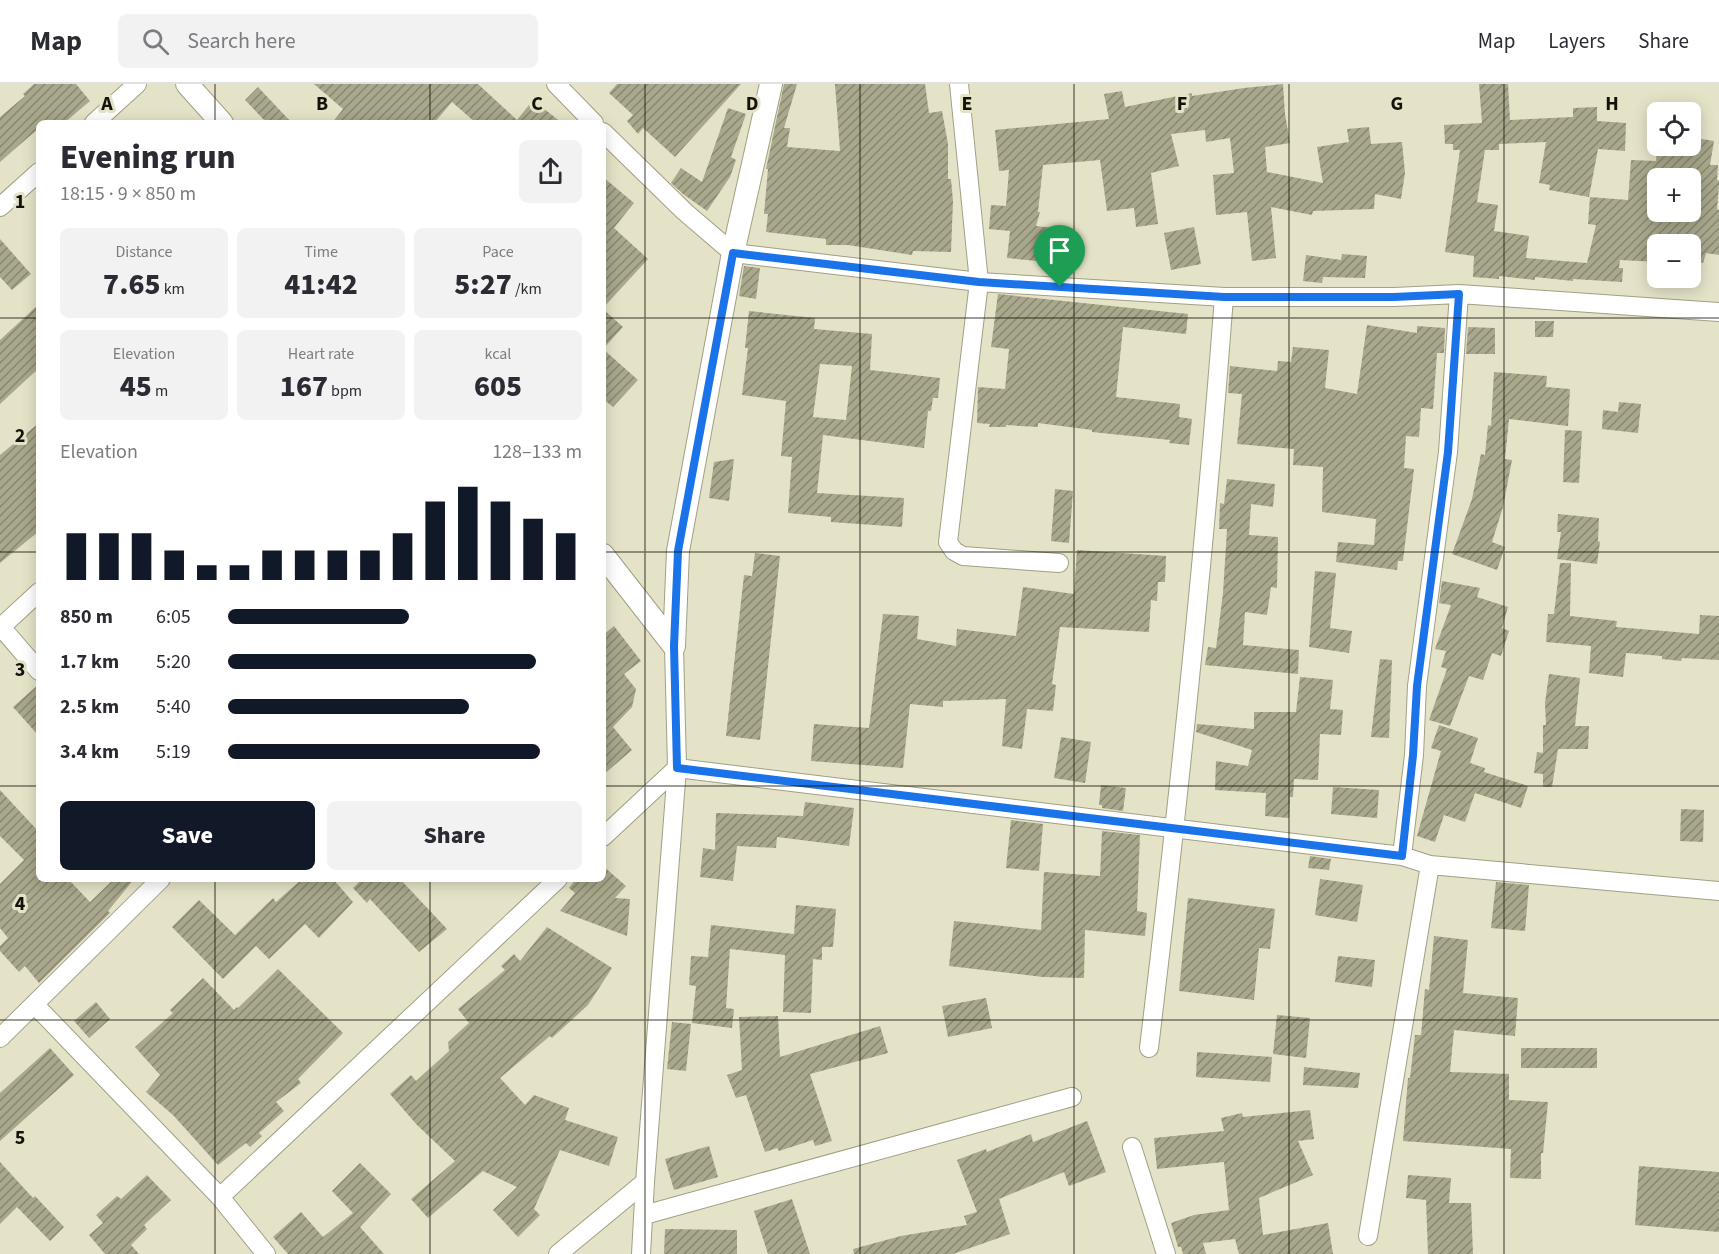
<!DOCTYPE html>
<html lang="en">
<head>
<meta charset="utf-8">
<style>
  :root { --surface:#fff; --page:#f2f2f3; --text:#2b2b33; --muted:#7c7c81; --line:#e1e1e2; --accent:#111827 }
  body { margin:0; font-family:"Source Sans 3",sans-serif; background:var(--page); color:var(--text); height:100vh; display:flex; flex-direction:column; font-size:22px; white-space:nowrap }
  * { box-sizing:border-box; margin:0 }
  p { font-size:20px; color:var(--muted) }
  .icon { flex:none; width:33px; height:33px; fill:none; stroke:currentColor; stroke-width:2; stroke-linecap:round; stroke-linejoin:round }
  .map { position:relative; flex:1; overflow:hidden }
  .side { position:absolute; left:36px; top:36px; width:570px; height:762px; display:flex; flex-direction:column; background:var(--surface); border-radius:9px; box-shadow:0 3px 15px #0003 }
  .side>* { flex:none }
  .buttons { position:absolute; left:1647px; top:18px; display:grid; gap:12px }
  .buttons a { display:grid; place-items:center; width:54px; height:54px; border-radius:9px; background:var(--surface); box-shadow:0 3px 15px #0003; font-size:30px }
  .pin { position:absolute; display:grid; place-items:center; width:51px; height:51px; color:#fff; margin:-62px -26px; border-radius:50% 50% 50% 0; rotate:-45deg; box-shadow:0 0 6px #0007 }
  .pin .icon { rotate:45deg }
  .round { display:grid; place-items:center; flex:none; width:63px; height:63px; border-radius:9px; background:var(--page) }
  .head { display:flex; align-items:center; justify-content:space-between; height:102px; padding:0 24px }
  h1 { font-size:33px; font-weight:800; line-height:45px }
  .stats { display:grid; grid-template-columns:repeat(3,1fr); gap:9px; height:102px; padding:6px 24px }
  .stats div { display:grid; align-content:center; border-radius:9px; background:var(--page); text-align:center }
  .stats b { font-size:30px; font-weight:800 }
  .stats small { font-size:16px; font-weight:400 }
  .stats p { font-size:16px }
  .chart { height:168px; padding:12px 24px }
  .chart p { display:flex; justify-content:space-between }
  .chart svg { width:100%; height:108px; margin-top:6px; stroke:var(--accent); stroke-width:6 }
  .primary-button { display:flex; gap:12px; margin-top:auto; padding:12px 24px }
  .primary-button a { flex:1; height:69px; border-radius:9px; background:var(--accent); color:#fff; font-size:24px; font-weight:800; line-height:69px; text-align:center }
  .primary-button a+a { background:var(--page); color:var(--text) }
  ul { padding:0 24px; list-style:none; font-size:20px }
  li { display:grid; grid-template-columns:96px 72px 1fr; align-items:center; height:45px }
  li i { height:15px; border-radius:8px; background:var(--accent) }
  header { display:flex; align-items:center; gap:36px; box-sizing:border-box; height:84px; padding:0 30px; background:var(--surface); border-bottom:2px solid var(--line) }
  header strong { font-size:28px }
  nav { display:flex; gap:33px; margin-inline-start:auto; font-size:21px }
  .search { width:420px; height:54px; background:var(--page); display:flex; align-items:center; gap:15px; box-sizing:border-box; padding:0 21px; border-radius:9px; color:var(--muted); font-size:22px }
  .map>svg:first-child { display:block }
  .building { fill:url(#building-hatch); fill-rule:evenodd }
  .lines { fill:none; stroke-linecap:round; stroke-linejoin:round }
  .minor-casing { stroke:#a19f84; stroke-width:20 }
  .tertiary-casing { stroke:#a19f84; stroke-width:24 }
  .minor { stroke:#fff; stroke-width:18 }
  .tertiary { stroke:#fff; stroke-width:22 }
  .route-casing { stroke:#fff; stroke-width:12 }
  .route { stroke:#1a73e8; stroke-width:8 }
  .grid { fill:none; stroke:#131309; stroke-width:1.5; stroke-opacity:0.55 }
  .grid-label { font-size:20px; text-anchor:middle; font-weight:bold; fill:#131309; stroke:#e5e3c7; stroke-width:6; stroke-linejoin:round; paint-order:stroke }
</style>
</head>
<body>
<header>
<strong>Map</strong>
<div class="search"><svg class="icon" aria-label="search" viewBox="0 0 24 24"><circle cx="10" cy="10" r="6"/><path d="M15 15l6 6"/></svg>Search here</div>
<nav><a>Map</a><a>Layers</a><a>Share</a></nav>
</header>
<div class="map">
<svg width="1719" height="1170" viewBox="0 0 1719 1170">
  <defs>
    <pattern id="building-hatch" width="6" height="6" patternUnits="userSpaceOnUse" patternTransform="scale(1.5)"><rect width="6" height="6" fill="#a9a88c"/><path d="M-1 1l2-2M0 6l6-6M5 7l2-2" fill="none" stroke="#888871"/></pattern>
  </defs>
  <rect width="100%" height="100%" fill="#e5e3c7"/>
  <path class="building" d="M34,0H76L90,17L64,39H39V44L0,78V33L25,12L23,10Z
    M314,0H478L517,36L533,16L562,39H476L452,18L434,39H332L343,25Z
    M617,0H741L675,73L643,44L638,50L627,37L633,31L609,9Z
    M784,0H797L784,44H790L787,63L840,67L835,0H925L929,29L942,27L948,60V95H951L953,117L951,168L913,167L912,171L848,161H826V155L766,148L768,130H764L768,85H766Z
    M1283,0L1285,30L1290,59L1265,63L1267,88L1323,99L1317,63L1349,58L1347,45L1369,43L1371,60L1402,58L1405,89L1401,115L1375,110L1374,125L1313,127L1312,131L1271,123L1276,174L1252,177L1247,128L1216,131L1213,91L1234,89L1230,54L1206,58L1205,46L1171,50L1179,82L1151,89L1158,140L1136,143L1134,124L1107,127L1100,76L1043,81L1038,128H1040L1036,142L1073,146L1069,177L1048,175L1047,178L1007,174L1010,147L989,145L991,121L1006,122L1009,86L999,87L995,46L1109,35L1104,10L1122,7L1125,23L1192,9V12L1244,4Z
    M1479,0H1508L1510,36L1573,33V24L1597,23V37L1626,39L1625,67L1598,65L1589,113L1549,106L1550,101L1539,99L1546,58L1499,60V66H1485L1477,118L1498,121L1494,147L1529,152L1526,174L1587,179L1596,141L1588,140L1590,113L1628,116L1631,76L1656,77L1657,62H1690V53L1714,57L1710,81H1718L1717,96L1719,97V101L1717,125L1719,126V171L1706,169L1703,179L1690,174V160H1658V178L1620,176L1619,184H1623L1622,198L1573,195V197L1535,193V196L1499,192V195L1473,193L1474,172L1445,168L1460,66H1453V60H1445L1444,41L1482,39ZM1656,94H1690V128H1653Z
    M258,3L292,39H267L245,16Z
    M728,24L746,30L731,73L736,76L730,93L707,127L683,110L671,99L681,84L702,98Z
    M603,93L634,119L614,144L648,175L603,224Z
    M1194,143L1201,180L1171,186L1164,149Z
    M0,155L31,190L12,206L0,193Z
    M1342,170L1367,172L1365,194L1323,193L1322,199L1303,197L1306,171L1341,176Z
    M744,182L760,184L756,215L739,212Z
    M998,210L1188,230L1186,250L1123,243L1116,313L1180,320L1179,333L1192,335L1189,361L1169,359L1170,356L1092,348V346L1038,339V343L1006,341V343H989L990,340L977,339L978,303L1005,305L1009,265L991,263Z
    M39,220V284L0,320V256Z
    M603,225L623,243L603,265Z
    M749,227L815,234L814,245L872,250L870,286L940,294L938,314H933L931,327H928L924,364L823,351L817,409L904,414L902,443L831,438V433L788,429L792,373L781,372L786,317L742,311L748,264H745ZM820,280L852,282L846,336L813,333Z
    M1535,237H1554L1553,253H1535Z
    M1367,241L1417,249V242L1445,244L1444,269H1437L1433,325L1421,324L1419,353L1406,352L1404,384L1414,385L1403,477H1398L1397,486L1336,478L1338,458L1374,461L1376,435L1322,428L1323,383L1293,381L1294,365L1237,360L1242,310L1228,309L1230,282L1277,287L1278,277L1291,278L1293,263L1329,266L1325,304L1357,310Z
    M1468,243L1495,244V270H1466Z
    M603,265L638,296L613,323L603,315Z
    M1494,288L1547,292L1546,303L1570,305L1568,342L1509,335L1505,375L1512,376L1503,423L1492,458L1505,463L1497,486L1452,470L1472,415L1481,370L1485,371L1488,341L1491,342Z
    M1619,318L1641,320L1638,349L1602,345L1603,326L1618,328Z
    M39,339V447L0,479V371Z
    M1565,346L1582,347L1579,399L1563,398Z
    M734,375L729,417L709,414L714,378Z
    M1227,395L1275,400L1273,423L1251,420L1249,451L1278,453L1277,504L1271,503L1267,531L1245,528L1243,561L1299,566L1298,590L1205,581L1208,563L1216,564L1223,509L1227,445H1219L1220,419L1224,420Z
    M1055,405L1073,407L1069,459L1051,457Z
    M1558,430L1599,434L1598,457L1600,458L1597,480L1557,475L1561,448H1557Z
    M1077,466L1166,472L1165,498H1158L1157,517L1151,516L1149,548L1060,543L1052,600L1056,601L1053,627L1027,625L1022,665L1002,662L1006,615L943,617V623L910,620L903,684L811,677L814,640L869,644L883,530L919,532L917,555L956,562L957,545L1016,552L1023,503L1074,510Z
    M755,469L780,472L760,656L726,652L744,491L752,492Z
    M1560,479H1571L1570,532L1617,537L1616,543L1699,550L1700,531L1719,532V576L1682,574L1681,577L1662,575V572L1626,569L1623,593L1589,589L1591,562L1546,558L1548,530H1554Z
    M1315,487L1336,489L1330,544L1352,547L1349,569L1309,563Z
    M1442,497L1480,504L1477,513L1508,523L1502,544L1509,547L1501,572L1492,569L1483,596L1469,592L1450,642L1429,636L1447,585L1441,583L1446,567L1435,565L1451,521L1439,519Z
    M614,542L641,577L624,590L636,605L632,623L613,643L632,666L603,691V551Z
    M1380,575L1392,576L1389,654L1371,653Z
    M1549,590L1580,594L1575,642H1589L1588,665H1558L1552,703H1543V690L1534,689L1537,668L1543,669V641H1546L1545,619Z
    M1300,593L1333,596L1330,625L1343,626L1341,651L1320,650L1318,696L1294,695L1293,713H1290L1289,734L1265,732L1266,709L1215,706L1216,677L1248,682L1252,666L1196,648L1197,640L1254,645V628H1296Z
    M39,600V652L13,623Z
    M1439,641L1478,654L1470,679L1485,684L1484,688L1528,702L1521,724L1475,709L1465,738L1444,731L1435,758L1417,752L1441,667L1431,664Z
    M1061,653L1091,658L1085,699L1054,694Z
    M1101,701L1126,704L1123,727L1102,724V721H1099Z
    M1333,703L1379,706L1377,734L1331,730Z
    M0,706L39,748V795H68L90,818L114,795H134L108,827L110,829L39,899L25,882L19,888L0,867V862L8,854L0,844V800L24,776L0,752Z
    M805,718L854,724L849,762L777,753L776,764L737,762L733,797L700,793L703,764L715,766L716,729L803,732Z
    M1681,725L1704,726L1703,758L1680,757Z
    M1011,736L1043,740L1039,787L1006,784Z
    M1102,747L1140,751L1137,827L1147,829L1145,852L1085,846L1084,894L1043,893L949,882L954,837L1041,846L1044,788L1100,792Z
    M1310,772L1331,775L1329,786L1308,784Z
    M603,782L626,802L615,814L630,815L627,852L560,827L575,809L569,804L576,795H603Z
    M302,795H333L353,818L319,854L305,840L269,875L256,862L223,895L172,843L199,816L235,851L273,814L276,818Z
    M362,795H400L447,845L419,868L370,815L367,819L353,804Z
    M1320,795L1363,801L1357,838L1315,831Z
    M1496,798L1529,801L1525,847L1491,844Z
    M1188,814L1275,825L1270,865L1259,864L1254,916L1179,907Z
    M796,821L836,825L833,863H822V876L813,875L811,929L783,928L785,871L730,865L726,924L734,925L732,944L692,939L696,902L689,901L691,872L708,873L711,841L794,850Z
    M547,843L612,884L588,921L552,954L550,952L500,994L525,1021L534,1011L569,1024L565,1036L618,1053L609,1082L560,1066L534,1125L540,1131L518,1153L493,1126L517,1103L483,1087L428,1134L411,1115L455,1077L417,1041L390,1010L411,991L416,997L449,967L448,958L469,939L458,925L505,886L501,882L514,870L520,877Z
    M1434,852L1468,856L1463,909L1518,914L1515,952L1454,946L1450,988L1509,990V1016L1548,1018L1543,1069H1541V1095L1510,1094L1511,1065L1403,1057L1408,994H1410L1415,951H1421L1425,905L1429,906Z
    M1338,872L1375,876L1372,903L1335,898Z
    M278,885L343,949L298,995L301,999L276,1018L284,1027L259,1049L262,1052L250,1063L246,1059L218,1081L173,1031L146,1008L160,991L135,963L173,929L170,926L203,894L234,926L237,923L238,924Z
    M986,914L992,944L948,953L942,922Z
    M96,918L110,935L89,954L74,937Z
    M1277,931L1310,934L1306,974L1273,970Z
    M778,932L780,973L880,942L888,969L810,990L832,1057L815,1062L813,1056L779,1067L777,1064L765,1068L746,1011L736,1014L727,991L742,986L739,933Z
    M672,938L691,940L686,987L667,985Z
    M50,964L74,991L0,1057V1009Z
    M1521,964H1597V984H1521Z
    M1197,968L1272,973L1270,998L1196,993Z
    M1304,983L1360,989L1358,1004L1303,1001Z
    M1310,1026L1314,1055L1298,1057L1313,1091L1259,1114L1263,1151L1328,1139L1333,1170H1239L1235,1155L1203,1159L1206,1170H1183L1181,1163H1178L1171,1139L1194,1131L1229,1126L1224,1078L1157,1085L1154,1054L1224,1047L1221,1034L1242,1029L1243,1033Z
    M1087,1037L1106,1088L1069,1102L1064,1088L999,1115L1010,1150L953,1170H854L853,1165L901,1152L967,1141L964,1132L977,1128L957,1076L986,1065L987,1068L1031,1050L1033,1058Z
    M709,1062L718,1093L674,1106L665,1075Z
    M0,1078L33,1114L35,1112L64,1143L50,1157L17,1123L0,1140Z
    M360,1079L391,1110L360,1143L384,1170H288L273,1153L301,1128L323,1153L353,1129L332,1107Z
    M1639,1082L1719,1088V1148L1635,1141Z
    M147,1091L171,1116L144,1141L147,1145L131,1161L139,1170H105L89,1151L103,1139L96,1131L117,1112L121,1115Z
    M1408,1091L1451,1094L1449,1119H1471L1473,1170H1428L1426,1116L1406,1114Z
    M792,1115L810,1170H768L754,1127Z
    M665,1145L737,1146V1170H664Z"/>
  <g class="lines">
    <defs>
      <path id="minor" d="M556,0L594,39
        M959,0L979,198L948,458L954,467L963,472L1059,479
        M94,39L137,0
        M603,48L685,128L733,169L979,198L1224,213H1394L1459,210L1719,228
        M0,123L39,88
        M1,543L39,587
        M0,544L39,508
        M603,753L677,684L1402,772L1430,781L1719,807
        M1402,772L1414,671L1417,602L1448,368L1459,210
        M35,921L220,1113L266,1170
        M0,954L161,795
        M1149,964C1179,714 1205,464 1224,213
        M1132,1063L1166,1170
        M220,1113L558,795
        M644,1131L1072,1013
        M1368,1152L1430,781
        M558,1170L645,1098
        M641,1170L645,1098L677,684L674,562"/>
      <path id="tertiary" d="M187,0L222,39
        M603,471L674,562
        M674,562L678,467L733,169L771,0"/>
    </defs>
    <use href="#minor" class="minor-casing"/>
    <use href="#tertiary" class="tertiary-casing"/>
    <use href="#minor" class="minor"/>
    <use href="#tertiary" class="tertiary"/>
  </g>
  <g class="lines">
    <defs>
      <path id="route" d="M733,169L979,198L1224,213H1394L1459,210L1448,368L1417,602L1413,671L1402,772L677,684L674,562L678,467Z"/>
    </defs>
    <use href="#route" class="route-casing"/>
    <use href="#route" class="route"/>
  </g>
  <path class="grid" d="M215,0V39M430,0V39M645,0V1170M860,0V1170M1074,0V1170M1289,0V1170M1504,0V1170M0,234H39M603,234H1719M0,468H39M603,468H1719M0,702H39M603,702H1719M215,795V1170M430,795V1170M0,936H1719"/>
  <g class="grid-label">
    <text x="107" y="26">A</text>
    <text x="322" y="26">B</text>
    <text x="537" y="26">C</text>
    <text x="752" y="26">D</text>
    <text x="967" y="26">E</text>
    <text x="1182" y="26">F</text>
    <text x="1397" y="26">G</text>
    <text x="1612" y="26">H</text>
    <text x="20" y="124">1</text>
    <text x="20" y="358">2</text>
    <text x="20" y="592">3</text>
    <text x="20" y="826">4</text>
    <text x="20" y="1060">5</text>
  </g>
</svg>
<div class="buttons">
<a><svg class="icon" aria-label="locate" viewBox="0 0 24 24"><circle cx="12" cy="12" r="6"/><path d="M12 2v4M12 18v4M2 12h4M18 12h4"/></svg></a>
<a>+</a>
<a>−</a>
</div>
<div class="pin" style="left:1060px;top:203px;background:#1e9e55"><svg class="icon" aria-label="arrive" viewBox="0 0 24 24"><path d="M6 21V4h12l-3 4 3 4H6"/></svg></div>
<section class="side">
<div class="head"><div><h1>Evening run</h1><p>18:15 · 9 × 850 m</p></div><a class="round"><svg class="icon" aria-label="share" viewBox="0 0 24 24"><path d="M12 15V3M7 8l5-5 5 5M5 13v7h14v-7"/></svg></a></div>
<div class="stats">
<div><p>Distance</p><b>7.65<small> km</small></b></div>
<div><p>Time</p><b>41:42</b></div>
<div><p>Pace</p><b>5:27<small> /km</small></b></div>
</div>
<div class="stats">
<div><p>Elevation</p><b>45<small> m</small></b></div>
<div><p>Heart rate</p><b>167<small> bpm</small></b></div>
<div><p>kcal</p><b>605</b></div>
</div>
<div class="chart"><p><span>Elevation</span>128–133 m</p>
<svg viewBox="0 0 160 44" preserveAspectRatio="none"><path d="M5 44V25M15 44V25M25 44V25M35 44V32M45 44V38M55 44V38M65 44V32M75 44V32M85 44V32M95 44V32M105 44V25M115 44V12M125 44V6M135 44V12M145 44V19M155 44V25"/></svg>
</div>
<ul>
<li><b>850 m</b>6:05<i style="width:51%"></i></li>
<li><b>1.7 km</b>5:20<i style="width:87%"></i></li>
<li><b>2.5 km</b>5:40<i style="width:68%"></i></li>
<li><b>3.4 km</b>5:19<i style="width:88%"></i></li>
</ul>
<div class="primary-button"><a>Save</a><a>Share</a></div>
</section>
</div>
</body>
</html>
